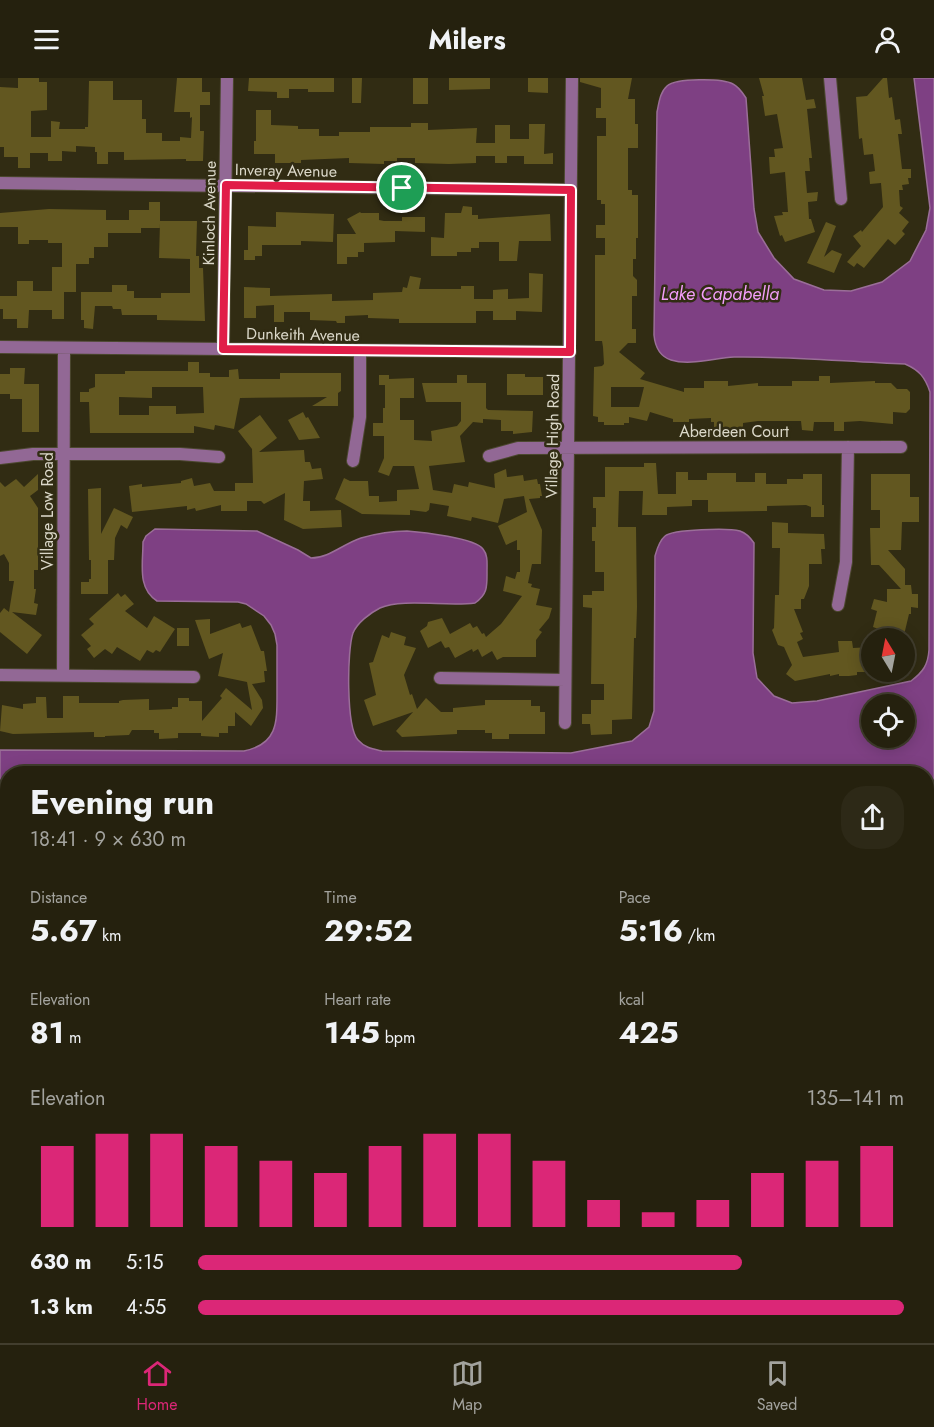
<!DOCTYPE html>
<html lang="en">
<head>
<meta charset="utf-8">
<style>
  :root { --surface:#25210e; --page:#2d2917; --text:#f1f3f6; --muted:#a3a39e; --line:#423e2e; --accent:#db2777 }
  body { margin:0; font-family:Jost,sans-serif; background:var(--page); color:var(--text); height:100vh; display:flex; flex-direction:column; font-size:22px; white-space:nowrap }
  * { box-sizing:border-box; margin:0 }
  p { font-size:20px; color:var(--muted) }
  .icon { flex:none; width:33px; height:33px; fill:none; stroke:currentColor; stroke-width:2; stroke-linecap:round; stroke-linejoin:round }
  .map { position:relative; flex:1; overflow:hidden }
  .panel { position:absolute; left:0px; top:688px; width:934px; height:578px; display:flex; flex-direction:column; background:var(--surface); border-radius:24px 24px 0 0; box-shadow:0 3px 15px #0003,0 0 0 2px var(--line) }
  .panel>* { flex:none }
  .needle { width:39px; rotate:350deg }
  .tools { position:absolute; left:861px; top:550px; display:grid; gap:12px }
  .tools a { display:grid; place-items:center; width:54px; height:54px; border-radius:50%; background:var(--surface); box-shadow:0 3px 15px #0003,0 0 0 2px var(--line); font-size:30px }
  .pin { position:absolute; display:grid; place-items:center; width:51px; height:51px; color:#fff; margin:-26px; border:3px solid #fff; border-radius:50%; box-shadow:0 2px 6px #0007 }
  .round { display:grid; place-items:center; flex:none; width:63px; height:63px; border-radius:24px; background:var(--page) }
  .head { display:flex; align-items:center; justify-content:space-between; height:102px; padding:0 30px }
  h1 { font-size:33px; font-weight:700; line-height:45px }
  .stats { display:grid; grid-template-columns:repeat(3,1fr); gap:9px; height:102px; padding:6px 30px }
  .stats div { display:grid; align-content:center }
  .stats b { font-size:30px; font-weight:700 }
  .stats small { font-size:16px; font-weight:400 }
  .stats p { font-size:16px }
  .chart { height:168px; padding:12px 30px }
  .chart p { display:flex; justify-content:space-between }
  .chart svg { width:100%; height:108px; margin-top:6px; stroke:var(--accent); stroke-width:6 }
  ul { padding:0 30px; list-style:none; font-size:20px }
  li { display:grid; grid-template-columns:96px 72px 1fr; align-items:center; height:45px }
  li i { height:15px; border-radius:8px; background:var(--accent) }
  header { display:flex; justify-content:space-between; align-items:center; height:78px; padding:0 30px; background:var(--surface); font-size:27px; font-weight:700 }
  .tab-bar { display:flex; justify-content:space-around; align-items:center; height:84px; border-top:2px solid var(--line); background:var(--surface); font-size:16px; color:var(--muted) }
  .tab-bar a { display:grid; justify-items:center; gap:3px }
  .tab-bar .on { color:var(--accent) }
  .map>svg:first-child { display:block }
  .water { fill:#7e4083; stroke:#9a6e98; stroke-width:1.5; fill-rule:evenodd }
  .building { fill:#625720; fill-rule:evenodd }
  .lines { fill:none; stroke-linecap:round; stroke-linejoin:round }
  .minor-casing { stroke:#4c4830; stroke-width:14 }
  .minor { stroke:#926895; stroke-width:12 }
  .route-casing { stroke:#fff; stroke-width:12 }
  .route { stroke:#e11d48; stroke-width:8 }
  .labels { text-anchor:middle; stroke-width:5; stroke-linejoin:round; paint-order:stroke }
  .street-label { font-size:16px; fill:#dbd8c9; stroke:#312c13 }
  .water-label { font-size:18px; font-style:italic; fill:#f39efa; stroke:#312c13 }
</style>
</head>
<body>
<header><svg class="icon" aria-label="menu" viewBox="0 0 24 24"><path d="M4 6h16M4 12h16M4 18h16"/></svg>Milers<svg class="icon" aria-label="person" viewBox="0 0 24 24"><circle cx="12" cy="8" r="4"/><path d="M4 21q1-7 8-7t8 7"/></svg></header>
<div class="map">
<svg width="934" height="1265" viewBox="0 0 934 1265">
  <rect width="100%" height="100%" fill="#312c13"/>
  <path class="water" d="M914,0H934V1060L932,1068L934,1084V1265H898L900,1259L927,1258V696H8L7,784H0V672L244,673C278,666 277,644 277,615C277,599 277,583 277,567L275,556L271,547L264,538L246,526L238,524L157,523C137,510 143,486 143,464L146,458L155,451L257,453L298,472L311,480C329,480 343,466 361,460C375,456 393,453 407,453C422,454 475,460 483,471C488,477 487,485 487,493C487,508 488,516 475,525C448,529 403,520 380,530C370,535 357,545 353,555C347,572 346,649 358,662C365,670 373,671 382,673L571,675L632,663L649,649L654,633L655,478C657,471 659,463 665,458C673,451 729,450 740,453C746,455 750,459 754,465L753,575L757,600L774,618L792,625L817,623L911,603C923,594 928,587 929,572L930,314C925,299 919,292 905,286C849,284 790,278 734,279C714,280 690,288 671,282C659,278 655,268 654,257L657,34C659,25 660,14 667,8C676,0 722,0 733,6C739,9 742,14 746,20L754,131L758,154L774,180L794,201L824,212L851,213L882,204L910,183L926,152L930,130ZM872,627H904V660H872Z
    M7,957V1157L0,1151L1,976L3,962Z
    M49,1259V1258L172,1259L157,1265H46Z
    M549,1259H637L638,1265H552Z"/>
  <path class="building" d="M18,0H39V4H47V32L31,33V59H51V43L60,44L59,51H85V49H88L89,3H113V22H142V41H146V55H162V63H180V59L191,60L192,39L190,40V34H174L177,0H202V14H210V27H200V53H204L203,83H186V81L124,82V74H108V86H97V74H95V69L76,68V74L62,73V83H48V75H30V90H18V79H4V69H0V9L18,10Z
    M249,0H334V14H308V11H289V20H277V14L248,13Z
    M352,0H362L361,25H352Z
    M413,0H428V26H413Z
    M449,0H490V11L449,12Z
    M528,0H548V15L528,14Z
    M580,0H632L628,21H635V46H638V70H628V112H632V117H638V160H636V181H633V198L637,202V218H632V251H636V265H628L619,274L645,295L640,301L684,314V310H704V303H728V308L758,305V308H792V303H819V298H830V305L875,303V305H891L897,311H907L910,314V331L906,335L893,334V346L860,343L844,344V353H834V344H814L813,353L802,352L801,343H758L743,345V352L714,353V344H711V340L689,341V344H673V341L650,334L647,343L629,339V345H624V347H604V344H598V339L593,338L594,289L602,288L604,286L603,269L602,263H595V177H605V160H596V147H605V126H601V122H597V58H606V40H596V30H601V10L580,4ZM611,309H644L639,329H611Z
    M759,0H802L806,22L814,21L816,30L807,31L812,80H809L810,93H805L807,115L818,114L817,123L808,124L809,141H811L815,154L785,164L782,157L780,158L774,138L783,137L782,134H788L785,94L770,96L769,79H775L774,71L783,70L777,36L765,38L762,18H764Z
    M883,0H887L889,20L892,19L895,42L900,41L902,56H898L902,91H911V100H908L909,106L902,107L903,112H899L900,128L903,130L899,135L909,144L902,153L905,156L895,167L888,161L864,190L857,185L854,189L847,184L861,168L853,158L861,152L862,154L883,129L881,105L870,106L869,94L875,93L873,76L864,77L862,60L859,61L856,19L867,18Z
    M256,32H271V47L298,48V51H319V58H339V54H370V49H411V45H428V52L477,50L476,65H495V47H510V61H529V46H545L544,76L553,75V86H524V78H507V85H495V78H476V85L449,86L415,85V80H397V83H384V86L349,85V80L301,82V85H275V76H254V63H256Z
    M149,124H160V143H197L196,178H199V190H203L205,243L157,242V237H122L121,231H113L112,228H95L93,251L84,250V242H81V214H112V207H127V213H134V220H161V215H190V181L159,180L160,145V150H141V155H108V169H94V180H89V186H76V214H64V241H52V232H29L28,250H17V241H3V231H0V218H17V203H33V213H52V189H62V165H48V162H29V166H18V149H0V135L49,131L106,132V142H129V132H149Z
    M463,128L472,129V137H478V141L550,136L551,163H519L517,183H499V164H479V170H471V174H457V178H431V159L444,160L445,135H461Z
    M276,134L334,136L333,164L301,163V167H262V178H255V182H244V172H248V148L276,149Z
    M360,134L361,135H379V142L384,143H402V139H425V154L395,153V164L364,165V174H358V179H347V186H337V156H356L347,141Z
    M826,144L836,148L824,179L832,172L842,176L834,195L807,185Z
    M529,195L543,196L542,234L516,233V242H493V233H476V245H399V241L368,240V237L345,238V245H337L336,243L310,242V234H284V244H274V227L256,228V240H244V209L270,210V218L332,216V223L373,222V215L402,214L403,209L407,210L410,198L421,200L419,211H461V208H474V221H493V212L508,211V221L529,220Z
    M188,284H199V295H210V299H229V292L238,291L239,301H280V295H341V313L338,315V328H312L327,319L240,320L234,351L215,347L214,352L194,348V355H90L89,324H80V314H89V311L95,309V296H125V293H188ZM152,309H203L204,335L176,336V328H149V337H119V319L152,320Z
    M10,290H25L24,306H39V354H22V321H10V316H0V296H10Z
    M507,296H525V299H543V317H507Z
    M379,297H389V301L414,300V320H400V342H414V362L432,363L431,353L457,348L461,343V324H426L422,305H457V297H467V305H486V330L488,332L533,333L532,354L513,356V353H501V342L483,341V345L473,344L460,358L465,384L429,388L433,412L452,415L454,406L468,409L469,404L495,410L494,396L506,391L507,399L523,397L524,403L537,401L538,406H540L542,418H540V420L529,421L542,452L541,486H532L528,505L532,506L531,509L540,511L536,527L552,530L549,540L539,552L542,554L536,562V579H503L497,582L492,573L482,579L478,571L473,574L472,571L455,580L449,569L445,570L441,563L428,570L420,553L427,548L428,544L442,540L450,556L470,545L473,550L477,548L482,556L484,555L486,559L501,546L522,518L503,513L506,498L515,501L517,494H520V472H517V462L506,467L498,448L527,434L524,418L504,421L498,445L472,439L471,443L447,438L449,428L430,425L429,432L426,434L410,432V437L362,436L335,421L344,400L350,403H368L369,418H379V424L397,423V412L419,411L414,388H393L389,398L378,394L384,380V358H373V345H383V330H385V307H379Z
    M303,334L306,340L308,339L320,360L299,362L288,342Z
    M260,337L277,360L259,374L304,372L305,384H310L312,391L321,390L323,401L304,403L303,423H310V433L341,432L342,449L303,451L284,442L285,415L264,426L261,423H247V433H221V427L196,433L195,430L187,432V428L132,434L129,408L142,406V409L181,405V403L192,400L194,408L210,405L214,413H235V405H253L252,371L238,353Z
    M644,385H656L658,416H676V394H688V402H707V395H736V404H755V395H766V406H787V401H803V396H822V427H824V439H811V429L806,427L767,428V433L708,434V422H692V428L667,429V437H642L643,413H619L618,449H636L637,529L636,560H634L632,641L612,642V656L591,657L590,646H582V636H591V622H604V606H591L592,530L583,529V517H592V513H604V494H595V463H592V449H596V430H593V419H605V389H644Z
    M38,396V412L30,418L38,430V492H34V511H36L34,525L38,526L36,537L12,534L42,557L27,576L0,554V535L4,530L9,534L14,503H9V485L4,476L0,478V404L5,409L16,401L24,409Z
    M871,396H910V419H919V444H902L901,472H888L905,491V507H911L912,516H918V530L911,529V536H909L904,557L894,555L892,561H879L881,552L873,549L877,533L871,531L874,521L887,524V511H901L879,487H871L870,450H880V432H871Z
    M101,410V456L114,430L133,439L127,451L121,447L115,460L114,482H108V516H81V504H89V501H91V482H89L88,411Z
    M772,444L788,445V455L824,456L825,471H821L822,486H809V508L804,521H801V531H794L803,554L800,555L803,561L797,564L803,579L839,574L838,563H852L853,570L872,569V594H857V597L849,598H839V596L830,598V596L795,603L786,596L792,587L784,569L778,567L772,552L774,550L775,517H779L780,470H772Z
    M118,515L121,519L125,516L134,526L125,533L147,550L154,538L175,551L160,574L156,572L153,575L147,572L140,583L117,569L112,576L105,571L94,580L87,571L91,568L81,557L94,546L89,541Z
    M210,541V556L240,545L242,550L251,547L261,573H264L267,593H264L265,604L252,606L262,622L263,630L251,648L235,634V648H228V655H219V659L201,658V655H178V660L159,661V655H154V652H132L129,657L105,658V659H94V654L13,656L0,653L2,627L23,631V626L36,625V619H46L47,640H63V618H79V625H119V623L123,622L149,621V632L172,631V629H178V620H189V623H202V643L222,620L220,618L226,610L252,632L247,604L218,598L223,575L209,581L195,542Z
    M177,550H189V568H177Z
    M391,554L406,559L404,567L416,570L404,597L410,617L412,616L417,631L426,620L441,634H453V630L485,627V622H531V628H540V634H545V656H509V661H492V655H485V652H457V656L402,659L396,653L413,634L373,648L364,622L376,617L369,585L373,584L382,557L389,560Z"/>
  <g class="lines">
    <defs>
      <path id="minor" d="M830,0L841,121
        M0,105L571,112
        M0,269L570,274
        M223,271L227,0
        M489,378L518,370L901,369
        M0,380L33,376H180L219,379
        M353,383L360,339V274
        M838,527L846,484L848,369
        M0,597L194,599
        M63,597L64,270
        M440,600L565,602
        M565,645L572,0
        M0,866H8
        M810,1265V1258"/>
    </defs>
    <use href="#minor" class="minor-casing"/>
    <use href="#minor" class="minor"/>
  </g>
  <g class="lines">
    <defs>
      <path id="route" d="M226,107L571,112L570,274L223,271Z"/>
    </defs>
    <use href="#route" class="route-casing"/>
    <use href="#route" class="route"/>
  </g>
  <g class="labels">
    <g class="street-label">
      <text transform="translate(286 92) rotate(1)" y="6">Inveray Avenue</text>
      <text transform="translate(209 135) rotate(-89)" y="6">Kinloch Avenue</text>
      <text transform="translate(303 256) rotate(1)" y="6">Dunkeith Avenue</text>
      <text x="734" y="359">Aberdeen Court</text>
      <text transform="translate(552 358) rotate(-89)" y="6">Village High Road</text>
      <text transform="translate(47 433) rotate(-90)" y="6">Village Low Road</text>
    </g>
    <g class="water-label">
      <text x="720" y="222">Lake Capabella</text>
    </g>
  </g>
</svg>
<div class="tools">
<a><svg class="needle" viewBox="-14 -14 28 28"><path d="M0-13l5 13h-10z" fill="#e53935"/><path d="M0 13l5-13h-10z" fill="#a3a39e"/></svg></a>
<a><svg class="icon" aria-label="locate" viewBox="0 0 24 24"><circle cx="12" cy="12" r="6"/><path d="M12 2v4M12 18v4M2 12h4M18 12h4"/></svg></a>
</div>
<div class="pin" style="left:402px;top:110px;background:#1e9e55"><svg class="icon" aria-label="arrive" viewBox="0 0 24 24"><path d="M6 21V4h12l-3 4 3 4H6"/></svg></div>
<section class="panel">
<div class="head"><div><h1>Evening run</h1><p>18:41 · 9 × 630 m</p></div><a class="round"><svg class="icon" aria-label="share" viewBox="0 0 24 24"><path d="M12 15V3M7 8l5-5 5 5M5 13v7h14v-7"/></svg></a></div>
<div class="stats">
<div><p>Distance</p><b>5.67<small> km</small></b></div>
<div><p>Time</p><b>29:52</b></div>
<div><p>Pace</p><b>5:16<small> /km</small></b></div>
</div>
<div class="stats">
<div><p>Elevation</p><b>81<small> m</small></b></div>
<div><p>Heart rate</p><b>145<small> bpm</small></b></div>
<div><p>kcal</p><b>425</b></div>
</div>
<div class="chart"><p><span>Elevation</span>135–141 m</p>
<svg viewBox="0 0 160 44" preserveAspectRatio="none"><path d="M5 44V11M15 44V6M25 44V6M35 44V11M45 44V17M55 44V22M65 44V11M75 44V6M85 44V6M95 44V17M105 44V33M115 44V38M125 44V33M135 44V22M145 44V17M155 44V11"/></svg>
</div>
<ul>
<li><b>630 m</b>5:15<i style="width:77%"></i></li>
<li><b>1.3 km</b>4:55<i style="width:100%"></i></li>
</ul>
</section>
</div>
<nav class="tab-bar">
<a class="on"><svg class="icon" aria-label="home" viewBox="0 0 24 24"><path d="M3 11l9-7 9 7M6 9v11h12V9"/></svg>Home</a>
<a><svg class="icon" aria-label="map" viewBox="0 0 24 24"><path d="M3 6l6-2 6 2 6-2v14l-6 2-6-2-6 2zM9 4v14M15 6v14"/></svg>Map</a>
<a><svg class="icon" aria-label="saved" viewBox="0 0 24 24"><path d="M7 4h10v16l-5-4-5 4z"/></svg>Saved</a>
</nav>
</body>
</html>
